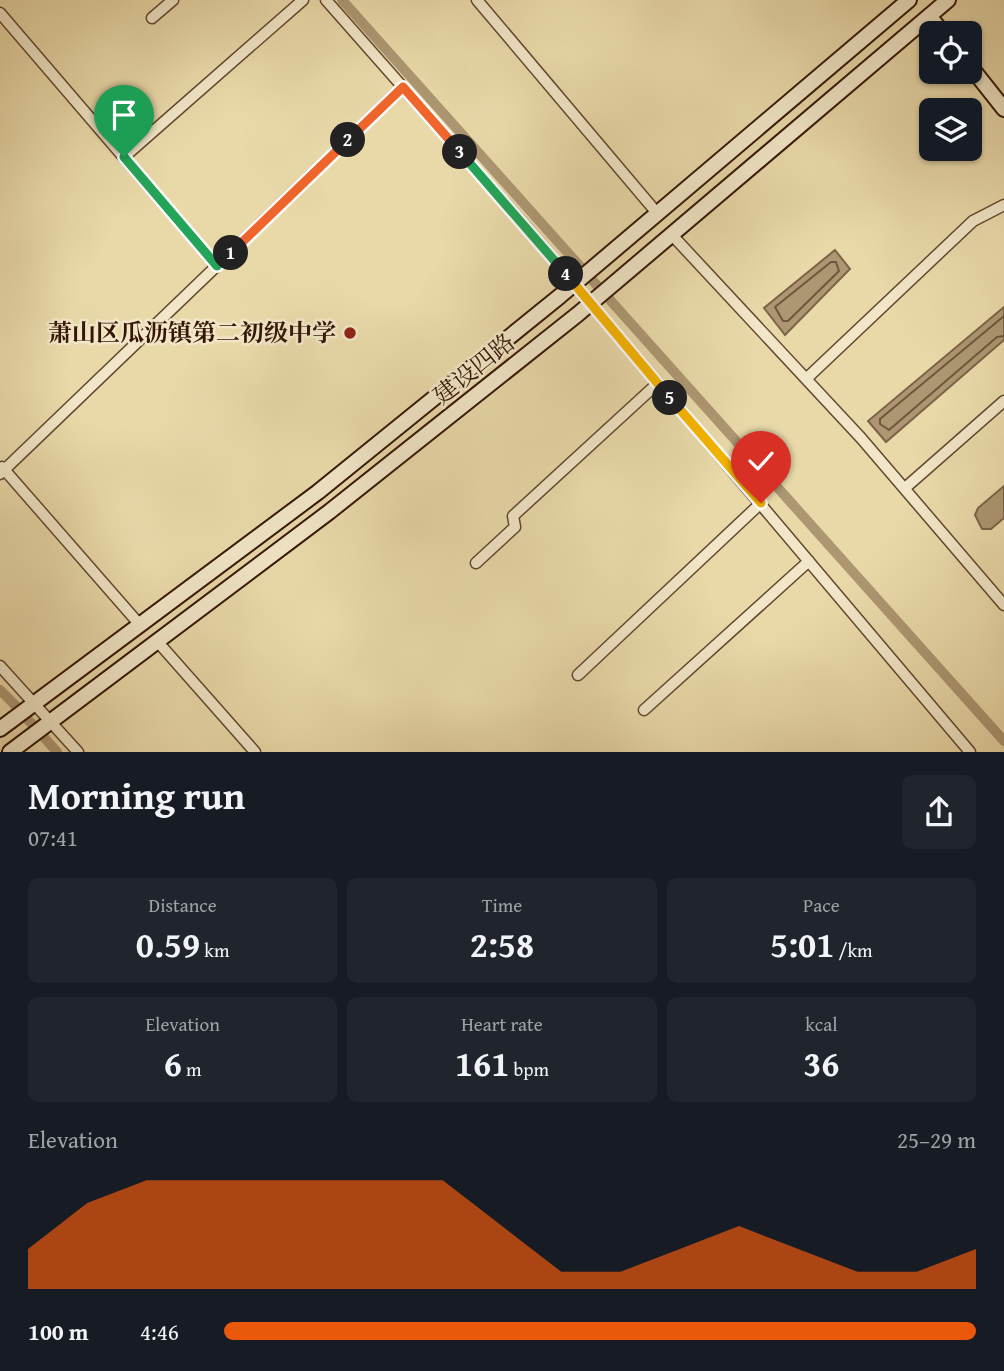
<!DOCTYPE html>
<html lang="en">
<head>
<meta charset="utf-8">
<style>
  :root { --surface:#171b24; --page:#20242c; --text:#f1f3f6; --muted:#9ea1a6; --accent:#ea580c }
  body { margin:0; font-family:"Gentium Book Plus","Noto Serif SC",serif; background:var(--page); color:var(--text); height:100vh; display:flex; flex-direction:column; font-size:26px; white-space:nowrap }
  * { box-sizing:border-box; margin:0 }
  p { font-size:23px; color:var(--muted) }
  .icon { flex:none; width:38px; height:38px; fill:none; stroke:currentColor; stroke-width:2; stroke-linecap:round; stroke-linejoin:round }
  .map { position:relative; height:752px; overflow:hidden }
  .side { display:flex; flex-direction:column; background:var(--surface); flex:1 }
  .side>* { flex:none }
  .tools { position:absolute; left:919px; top:21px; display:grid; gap:14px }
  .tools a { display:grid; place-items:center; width:63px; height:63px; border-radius:10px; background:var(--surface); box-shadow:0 2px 5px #0004; font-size:35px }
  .pin { position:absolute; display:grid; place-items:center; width:60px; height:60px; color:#fff; margin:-72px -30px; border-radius:50% 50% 50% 0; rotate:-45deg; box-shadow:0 0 7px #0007 }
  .pin .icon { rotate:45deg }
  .km { position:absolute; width:35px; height:35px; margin:-18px; border-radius:50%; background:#222; color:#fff; font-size:19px; line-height:35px; text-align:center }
  .round { display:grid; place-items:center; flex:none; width:74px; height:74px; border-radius:10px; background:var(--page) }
  .headline { display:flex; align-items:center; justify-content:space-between; height:119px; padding:0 28px }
  h1 { font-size:38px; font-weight:800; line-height:52px }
  .metrics { display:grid; grid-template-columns:repeat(3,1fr); gap:10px; height:119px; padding:7px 28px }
  .metrics div { display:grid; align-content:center; border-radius:10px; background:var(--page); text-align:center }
  .metrics b { font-size:35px; font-weight:800 }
  .metrics small { font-size:19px; font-weight:400 }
  .metrics p { font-size:19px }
  .chart { height:196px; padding:14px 28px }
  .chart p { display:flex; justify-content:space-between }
  .chart svg { width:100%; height:126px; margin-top:7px; fill:var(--accent); opacity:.7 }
  ul { padding:0 28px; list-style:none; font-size:23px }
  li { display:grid; grid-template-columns:112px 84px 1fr; align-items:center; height:52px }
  li i { height:18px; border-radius:9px; background:var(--accent) }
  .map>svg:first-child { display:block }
  .water { fill:#ac9772; stroke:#7c6347; stroke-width:2 }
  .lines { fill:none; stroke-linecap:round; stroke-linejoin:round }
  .shore { stroke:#70563c; stroke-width:2 }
  .canal { stroke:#ac9772; stroke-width:10 }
  .street-casing { stroke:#62472f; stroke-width:13 }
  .secondary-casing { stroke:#351606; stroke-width:18 }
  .street { stroke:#f1e6c7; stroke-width:10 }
  .secondary { stroke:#f1e6c7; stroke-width:14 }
  .split-1-casing { stroke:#fff; stroke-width:14 }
  .split-2-casing { stroke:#fff; stroke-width:14 }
  .split-3-casing { stroke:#fff; stroke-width:14 }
  .split-4-casing { stroke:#fff; stroke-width:14 }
  .split-5-casing { stroke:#fff; stroke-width:14 }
  .split-6-casing { stroke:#fff; stroke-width:14 }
  .split-1 { stroke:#22a559; stroke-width:9 }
  .split-2 { stroke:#f0652b; stroke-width:9 }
  .split-3 { stroke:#f0652b; stroke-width:9 }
  .split-4 { stroke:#22a559; stroke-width:9 }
  .split-5 { stroke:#f5b400; stroke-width:9 }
  .split-6 { stroke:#f5b400; stroke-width:9 }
  .poi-dot { fill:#8f2418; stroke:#f1e6c7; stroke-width:2.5 }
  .labels { text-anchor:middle; stroke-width:5; stroke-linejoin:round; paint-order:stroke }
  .poi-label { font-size:24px; font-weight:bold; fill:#351606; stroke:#f1e6c7; text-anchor:end }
  .street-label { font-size:24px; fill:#351606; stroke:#f1e6c7 }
</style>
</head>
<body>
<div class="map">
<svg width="1004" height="752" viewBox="0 0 1004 752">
  <rect width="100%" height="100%" fill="#e9d9a9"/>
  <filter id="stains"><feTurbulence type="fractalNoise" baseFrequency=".00286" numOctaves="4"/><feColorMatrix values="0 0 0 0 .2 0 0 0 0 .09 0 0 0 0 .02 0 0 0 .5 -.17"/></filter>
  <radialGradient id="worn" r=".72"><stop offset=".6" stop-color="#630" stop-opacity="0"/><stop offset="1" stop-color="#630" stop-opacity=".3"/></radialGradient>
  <path class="water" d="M835,250L850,269L785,335L764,308Z
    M1004,307V340L886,442L868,421Z
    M1004,486V518L991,529H982L975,515L978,508Z"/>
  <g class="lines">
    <path class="shore" d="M831,262H836L839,271L788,321H783L775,307Z
      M1004,316L880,419V424L889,430L997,337L1004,336"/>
    <path class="canal" d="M342,0L1004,741
      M0,690L17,707
      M25,717L33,725
      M42,735L57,752"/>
    <defs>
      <path id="street" d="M326,0L527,228L970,752
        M477,0L657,213
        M0,13L217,266
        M152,18L173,0
        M124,157L303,0
        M672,235L861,438L1004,605
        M806,379L973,221L1004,205
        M2,467L140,625
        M0,474L403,87
        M905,488L1004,401
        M476,563L515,527L513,516L658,383
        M157,641L255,752
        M0,666L78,752
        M578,675L761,503
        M644,710L809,561"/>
      <path id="secondary" d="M929,16L943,33
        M970,66L1004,109
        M0,729L318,492L560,296L909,0
        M10,752L329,512L578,314L948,0"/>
    </defs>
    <use href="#street" class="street-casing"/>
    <use href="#secondary" class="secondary-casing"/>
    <use href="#street" class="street"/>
    <use href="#secondary" class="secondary"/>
  </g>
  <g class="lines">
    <defs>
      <path id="split-1" d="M124,157L217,266L231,253"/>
      <path id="split-2" d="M231,253L348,140"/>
      <path id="split-3" d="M348,140L403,87L460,152"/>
      <path id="split-4" d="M460,152L566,274"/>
      <path id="split-5" d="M566,274L670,398"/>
      <path id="split-6" d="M670,398L761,503"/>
    </defs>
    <use href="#split-1" class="split-1-casing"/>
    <use href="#split-2" class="split-2-casing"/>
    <use href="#split-3" class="split-3-casing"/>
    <use href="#split-4" class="split-4-casing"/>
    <use href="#split-5" class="split-5-casing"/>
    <use href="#split-6" class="split-6-casing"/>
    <use href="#split-1" class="split-1"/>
    <use href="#split-2" class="split-2"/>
    <use href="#split-3" class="split-3"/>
    <use href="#split-4" class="split-4"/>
    <use href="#split-5" class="split-5"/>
    <use href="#split-6" class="split-6"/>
  </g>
  <circle class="poi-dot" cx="350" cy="333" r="7"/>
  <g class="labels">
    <g class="poi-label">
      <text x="336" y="341">萧山区瓜沥镇第二初级中学</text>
    </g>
    <g class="street-label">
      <text transform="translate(474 369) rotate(-39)" y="8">建设四路</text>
    </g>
  </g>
  <rect width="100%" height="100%" filter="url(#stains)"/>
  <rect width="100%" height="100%" fill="url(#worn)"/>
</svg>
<div class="tools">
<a><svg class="icon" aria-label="locate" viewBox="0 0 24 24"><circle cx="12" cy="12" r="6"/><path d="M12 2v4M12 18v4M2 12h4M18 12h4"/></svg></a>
<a><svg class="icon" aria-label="layers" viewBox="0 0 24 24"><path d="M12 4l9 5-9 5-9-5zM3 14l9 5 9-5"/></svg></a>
</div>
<div class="pin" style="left:124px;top:157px;background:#1e9e55"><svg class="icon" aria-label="arrive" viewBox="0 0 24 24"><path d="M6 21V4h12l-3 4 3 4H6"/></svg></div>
<div class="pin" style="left:761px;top:503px;background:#d93025"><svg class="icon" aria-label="check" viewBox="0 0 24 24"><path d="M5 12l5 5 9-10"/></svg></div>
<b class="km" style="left:231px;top:253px">1</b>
<b class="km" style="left:348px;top:140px">2</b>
<b class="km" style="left:460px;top:152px">3</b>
<b class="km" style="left:566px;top:274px">4</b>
<b class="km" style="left:670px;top:398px">5</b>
</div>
<section class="side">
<div class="headline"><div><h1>Morning run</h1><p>07:41</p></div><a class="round"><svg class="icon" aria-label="share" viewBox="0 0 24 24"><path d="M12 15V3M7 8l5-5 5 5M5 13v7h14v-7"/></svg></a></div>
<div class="metrics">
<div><p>Distance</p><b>0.59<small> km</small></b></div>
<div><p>Time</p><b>2:58</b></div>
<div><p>Pace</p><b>5:01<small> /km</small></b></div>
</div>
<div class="metrics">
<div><p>Elevation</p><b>6<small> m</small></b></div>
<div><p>Heart rate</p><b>161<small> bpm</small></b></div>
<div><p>kcal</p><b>36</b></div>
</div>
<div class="chart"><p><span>Elevation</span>25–29 m</p>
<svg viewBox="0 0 160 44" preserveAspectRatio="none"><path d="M0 44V30L10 14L20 6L30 6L40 6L50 6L60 6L70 6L80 22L90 38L100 38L110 30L120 22L130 30L140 38L150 38L160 30V44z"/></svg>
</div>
<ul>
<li><b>100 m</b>4:46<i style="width:100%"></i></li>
</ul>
</section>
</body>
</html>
